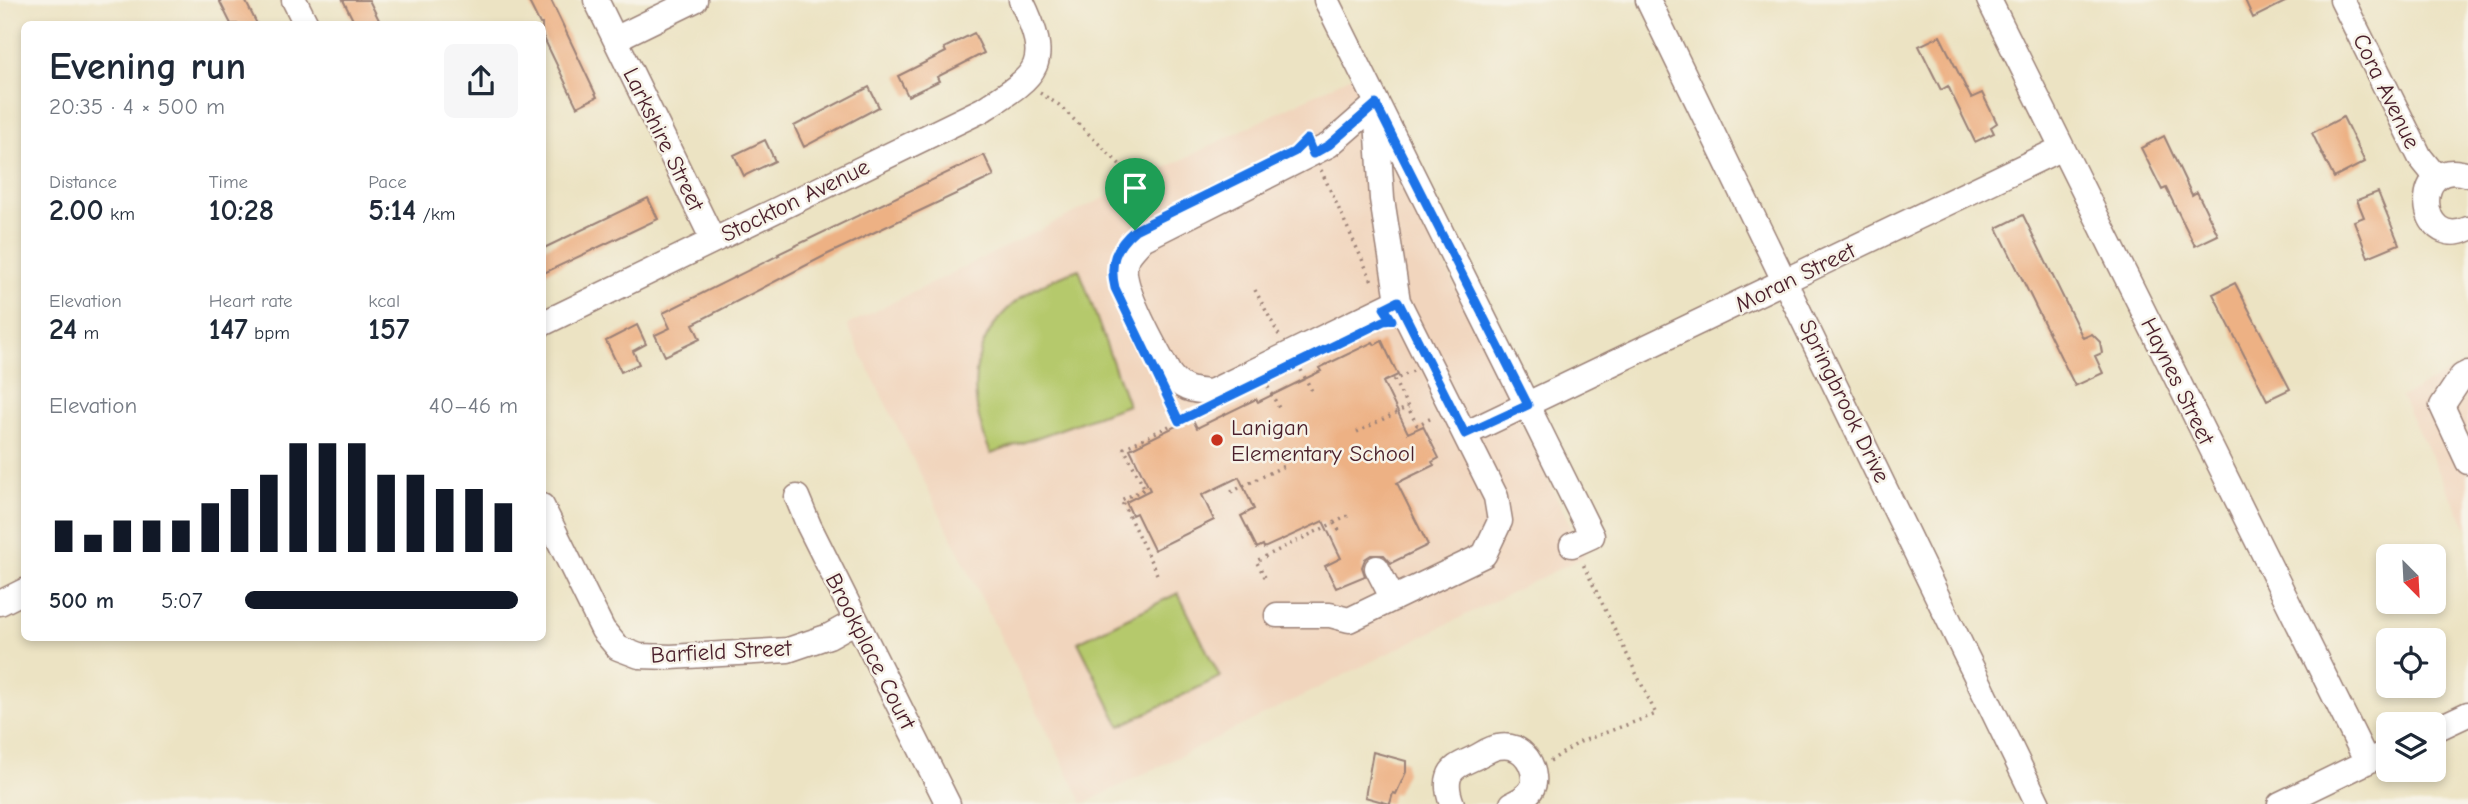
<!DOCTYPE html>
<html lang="en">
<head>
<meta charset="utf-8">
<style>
  :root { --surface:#fff; --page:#f6f6f7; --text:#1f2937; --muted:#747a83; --accent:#111827 }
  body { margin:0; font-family:"Comic Neue",sans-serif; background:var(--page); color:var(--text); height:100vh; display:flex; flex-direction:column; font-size:26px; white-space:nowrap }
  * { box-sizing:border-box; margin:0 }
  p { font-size:23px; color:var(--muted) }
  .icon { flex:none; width:38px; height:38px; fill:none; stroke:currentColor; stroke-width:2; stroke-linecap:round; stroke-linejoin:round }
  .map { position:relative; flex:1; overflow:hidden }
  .details { position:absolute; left:21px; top:21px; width:525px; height:620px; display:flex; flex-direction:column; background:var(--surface); border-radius:10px; box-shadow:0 4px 10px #0003 }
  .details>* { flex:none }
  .needle { width:46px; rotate:156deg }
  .controls { position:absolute; left:2376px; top:544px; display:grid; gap:14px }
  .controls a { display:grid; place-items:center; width:70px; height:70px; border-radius:10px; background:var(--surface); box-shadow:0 4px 10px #0003; font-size:35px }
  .pin { position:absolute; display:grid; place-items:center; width:60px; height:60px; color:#fff; margin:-72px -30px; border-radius:50% 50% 50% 0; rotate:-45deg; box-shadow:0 0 7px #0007 }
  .pin .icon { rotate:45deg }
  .round { display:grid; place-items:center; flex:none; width:74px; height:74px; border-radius:10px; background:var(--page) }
  .summary { display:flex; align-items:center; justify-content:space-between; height:119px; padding:0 28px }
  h1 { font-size:38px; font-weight:600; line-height:52px }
  .metrics { display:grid; grid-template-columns:repeat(3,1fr); gap:10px; height:119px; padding:7px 28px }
  .metrics div { display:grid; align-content:center }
  .metrics b { font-size:30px; font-weight:600 }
  .metrics small { font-size:19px; font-weight:400 }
  .metrics p { font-size:19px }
  .chart { height:196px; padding:14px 28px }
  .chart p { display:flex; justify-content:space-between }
  .chart svg { width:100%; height:126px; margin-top:7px; stroke:var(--accent); stroke-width:6 }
  ul { padding:0 28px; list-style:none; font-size:23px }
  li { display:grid; grid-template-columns:112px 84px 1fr; align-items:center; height:52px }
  li i { height:18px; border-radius:9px; background:var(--accent) }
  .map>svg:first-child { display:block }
  .built { fill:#f1d5bd }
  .green { fill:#b5c96c; stroke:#80744c; stroke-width:2 }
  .building { fill:#edb184 }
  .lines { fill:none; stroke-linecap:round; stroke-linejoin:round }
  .minor-casing { stroke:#9b8177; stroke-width:27 }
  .path { stroke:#9b8177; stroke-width:3.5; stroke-dasharray:2 5; stroke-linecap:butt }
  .minor { stroke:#fff; stroke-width:24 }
  .route-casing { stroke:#fff; stroke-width:14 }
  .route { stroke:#1a73e8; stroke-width:9 }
  .poi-dot { fill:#c8321e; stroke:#f7f3e8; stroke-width:2.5 }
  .labels { text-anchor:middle; stroke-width:5; stroke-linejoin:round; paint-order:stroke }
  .street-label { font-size:23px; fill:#4a1f2b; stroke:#f7f3e8 }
  .poi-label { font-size:23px; fill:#4a1f2b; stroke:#f7f3e8; text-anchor:start }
</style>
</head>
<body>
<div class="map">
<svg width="2468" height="804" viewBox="0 0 2468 804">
  <rect width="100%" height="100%" fill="#f7f3e8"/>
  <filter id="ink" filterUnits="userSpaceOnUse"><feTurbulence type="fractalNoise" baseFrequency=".0143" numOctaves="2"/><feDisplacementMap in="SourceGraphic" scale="14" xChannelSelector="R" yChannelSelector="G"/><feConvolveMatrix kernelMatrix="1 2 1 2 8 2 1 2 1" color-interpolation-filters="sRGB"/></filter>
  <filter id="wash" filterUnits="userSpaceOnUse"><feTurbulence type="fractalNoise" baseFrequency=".00686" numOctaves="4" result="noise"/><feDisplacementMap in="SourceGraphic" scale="28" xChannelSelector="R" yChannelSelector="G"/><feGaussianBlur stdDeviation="1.57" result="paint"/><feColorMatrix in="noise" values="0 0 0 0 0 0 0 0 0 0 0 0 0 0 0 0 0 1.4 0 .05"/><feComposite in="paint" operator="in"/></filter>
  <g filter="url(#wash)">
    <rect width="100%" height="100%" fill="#ece3c3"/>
    <path class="built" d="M1354,75L1585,556L1083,804L847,325Z
      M2468,363V530L2401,397Z"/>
    <path class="green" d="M1079,269L1128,405L991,454C952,362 987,300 1079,269Z
      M1178,593L1220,677L1120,726L1078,642Z"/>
    <g id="blocks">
      <path class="building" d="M219,0H245L257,24H231Z
        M343,0H369L381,24H355Z
        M528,0H551L597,97L577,107L542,34V24H540Z
        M2245,0H2289L2253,18Z
        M974,33L984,53L937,77L939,81L908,96L898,76L946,52L944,48Z
        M1940,36L1971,98L1982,93L1997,123L1991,127L1994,133L1975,142L1948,86L1941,90L1919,46Z
        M869,87L879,107L804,147L794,126Z
        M2343,117L2365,162L2334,178L2312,133Z
        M2164,136L2192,195L2197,192L2218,235L2195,246L2166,188L2162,190L2141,148Z
        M765,140L775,161L744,176L734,155Z
        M984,155L994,176L828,254L693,324L700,339L665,356L655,335L670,328L663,313L779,255L778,254Z
        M2378,192L2399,244L2368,257L2354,221L2364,217L2357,200Z
        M648,198L658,219L542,274V249Z
        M2023,215L2083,338L2092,334L2100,342L2102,353L2095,356L2103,373L2075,386L1997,228Z
        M2235,283L2290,389L2267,400L2213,294Z
        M637,325L646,344L633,351L639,364L621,372L606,341Z
        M1382,341L1398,375L1383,382L1408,433L1423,426L1439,458L1432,462L1434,465L1397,483L1428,545L1391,563L1384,555H1371L1365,559L1362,567L1365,576L1336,588L1325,566L1341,558L1323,521L1264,548L1263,545L1257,548L1241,516L1254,509L1239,477L1202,495L1214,520L1154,550L1136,513L1132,515L1126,502L1150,490L1130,449L1192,418L1197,428L1256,399L1258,402L1321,371L1319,368L1373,342L1375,345Z
        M1373,752L1406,761V772L1396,794L1393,793L1390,804L1365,797Z"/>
    </g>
  </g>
  <g filter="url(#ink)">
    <use href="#blocks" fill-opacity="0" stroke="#9b8177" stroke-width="2"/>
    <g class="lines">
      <defs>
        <path id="minor" d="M294,0L306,24
          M596,0L713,240
          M1326,0L1592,536L1572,545
          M1648,0L2038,804
          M1989,0L2367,762
          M2342,0L2420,157L2437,178
          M615,39L695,0
          M1376,104L1329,145L1143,239C1137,246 1129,253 1126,261C1118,285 1156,349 1169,373C1181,389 1191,391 1211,392L1398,301
          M2468,175C2410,155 2417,252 2468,229
          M542,324L982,110C1038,74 1053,66 1021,0
          M2468,373L2462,376L2442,406L2468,462
          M1465,434L2062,148
          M797,497L809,526L948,804
          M542,506L603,630L618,648L639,656L671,657L788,650L829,636L856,621
          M1377,568L1393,599
          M0,603L24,591
          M1277,615H1330L1349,620L1484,555L1500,521L1496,497L1398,301L1382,199L1376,104
          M2434,730L2468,714
          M1452,804C1449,796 1446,786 1449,777C1452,766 1464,763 1474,758C1481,755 1490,748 1498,747C1519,743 1532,759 1534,777C1536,791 1523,799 1512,804
          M2280,804L2389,751"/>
      </defs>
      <use href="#minor" class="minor-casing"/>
      <path class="path" d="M1040,93L1059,105L1142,186L1143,192L1136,221
        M1321,170L1372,281
        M1255,290L1280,337
        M1301,370L1313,393
        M1413,371L1394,380L1417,425L1434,417
        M1268,387L1280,410
        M1171,402L1179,421
        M1357,432L1408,407
        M1231,492L1286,465
        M1334,523L1340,532
        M1157,574L1121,500L1145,489L1124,448L1196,413
        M1265,577L1256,561L1348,516
        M1550,761L1580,742L1656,714L1582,562"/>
      <use href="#minor" class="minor"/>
    </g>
  </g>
  <g class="lines" filter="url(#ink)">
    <defs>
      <path id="route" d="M1376,104L1528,405L1465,434L1398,301L1384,308L1392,320L1384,321L1179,421L1115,288C1109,263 1115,247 1135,230L1294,152L1307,139L1313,154L1329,145Z"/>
    </defs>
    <use href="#route" class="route-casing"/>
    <use href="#route" class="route"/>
  </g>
  <circle class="poi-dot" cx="1217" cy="440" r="7"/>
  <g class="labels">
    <g class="street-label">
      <text transform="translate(2387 91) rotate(64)" y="8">Cora Avenue</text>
      <text transform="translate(664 139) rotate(64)" y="8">Larkshire Street</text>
      <text transform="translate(795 200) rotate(-26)" y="8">Stockton Avenue</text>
      <text transform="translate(1795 277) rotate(-26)" y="8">Moran Street</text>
      <text transform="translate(2178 381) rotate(64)" y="8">Haynes Street</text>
      <text transform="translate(1845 401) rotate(64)" y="8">Springbrook Drive</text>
      <text transform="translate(721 651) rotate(-3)" y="8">Barfield Street</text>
      <text transform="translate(871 651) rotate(63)" y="8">Brookplace Court</text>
    </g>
    <g class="poi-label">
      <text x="1231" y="435">Lanigan<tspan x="1231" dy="26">Elementary School</tspan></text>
    </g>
  </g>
</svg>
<div class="controls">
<a><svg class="needle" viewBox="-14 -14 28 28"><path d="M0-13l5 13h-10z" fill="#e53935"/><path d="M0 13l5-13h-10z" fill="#747a83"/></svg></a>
<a><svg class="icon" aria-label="locate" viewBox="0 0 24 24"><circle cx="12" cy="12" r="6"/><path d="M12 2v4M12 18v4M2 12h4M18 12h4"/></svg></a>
<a><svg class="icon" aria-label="layers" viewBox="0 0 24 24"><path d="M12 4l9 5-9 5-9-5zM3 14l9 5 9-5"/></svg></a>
</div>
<div class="pin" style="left:1135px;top:230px;background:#1e9e55"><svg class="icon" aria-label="arrive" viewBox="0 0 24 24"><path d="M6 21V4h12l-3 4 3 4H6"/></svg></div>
<section class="details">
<div class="summary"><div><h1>Evening run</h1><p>20:35 · 4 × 500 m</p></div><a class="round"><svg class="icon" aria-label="share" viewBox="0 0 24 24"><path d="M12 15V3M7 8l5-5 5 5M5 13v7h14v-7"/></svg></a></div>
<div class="metrics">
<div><p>Distance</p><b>2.00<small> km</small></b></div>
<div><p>Time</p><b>10:28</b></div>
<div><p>Pace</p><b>5:14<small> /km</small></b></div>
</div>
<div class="metrics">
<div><p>Elevation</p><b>24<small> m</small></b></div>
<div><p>Heart rate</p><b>147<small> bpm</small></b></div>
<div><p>kcal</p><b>157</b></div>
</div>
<div class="chart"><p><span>Elevation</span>40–46 m</p>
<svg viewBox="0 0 160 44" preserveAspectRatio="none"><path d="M5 44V33M15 44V38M25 44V33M35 44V33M45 44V33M55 44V27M65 44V22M75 44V17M85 44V6M95 44V6M105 44V6M115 44V17M125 44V17M135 44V22M145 44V22M155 44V27"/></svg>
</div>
<ul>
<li><b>500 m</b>5:07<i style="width:100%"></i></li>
</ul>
</section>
</div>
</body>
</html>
